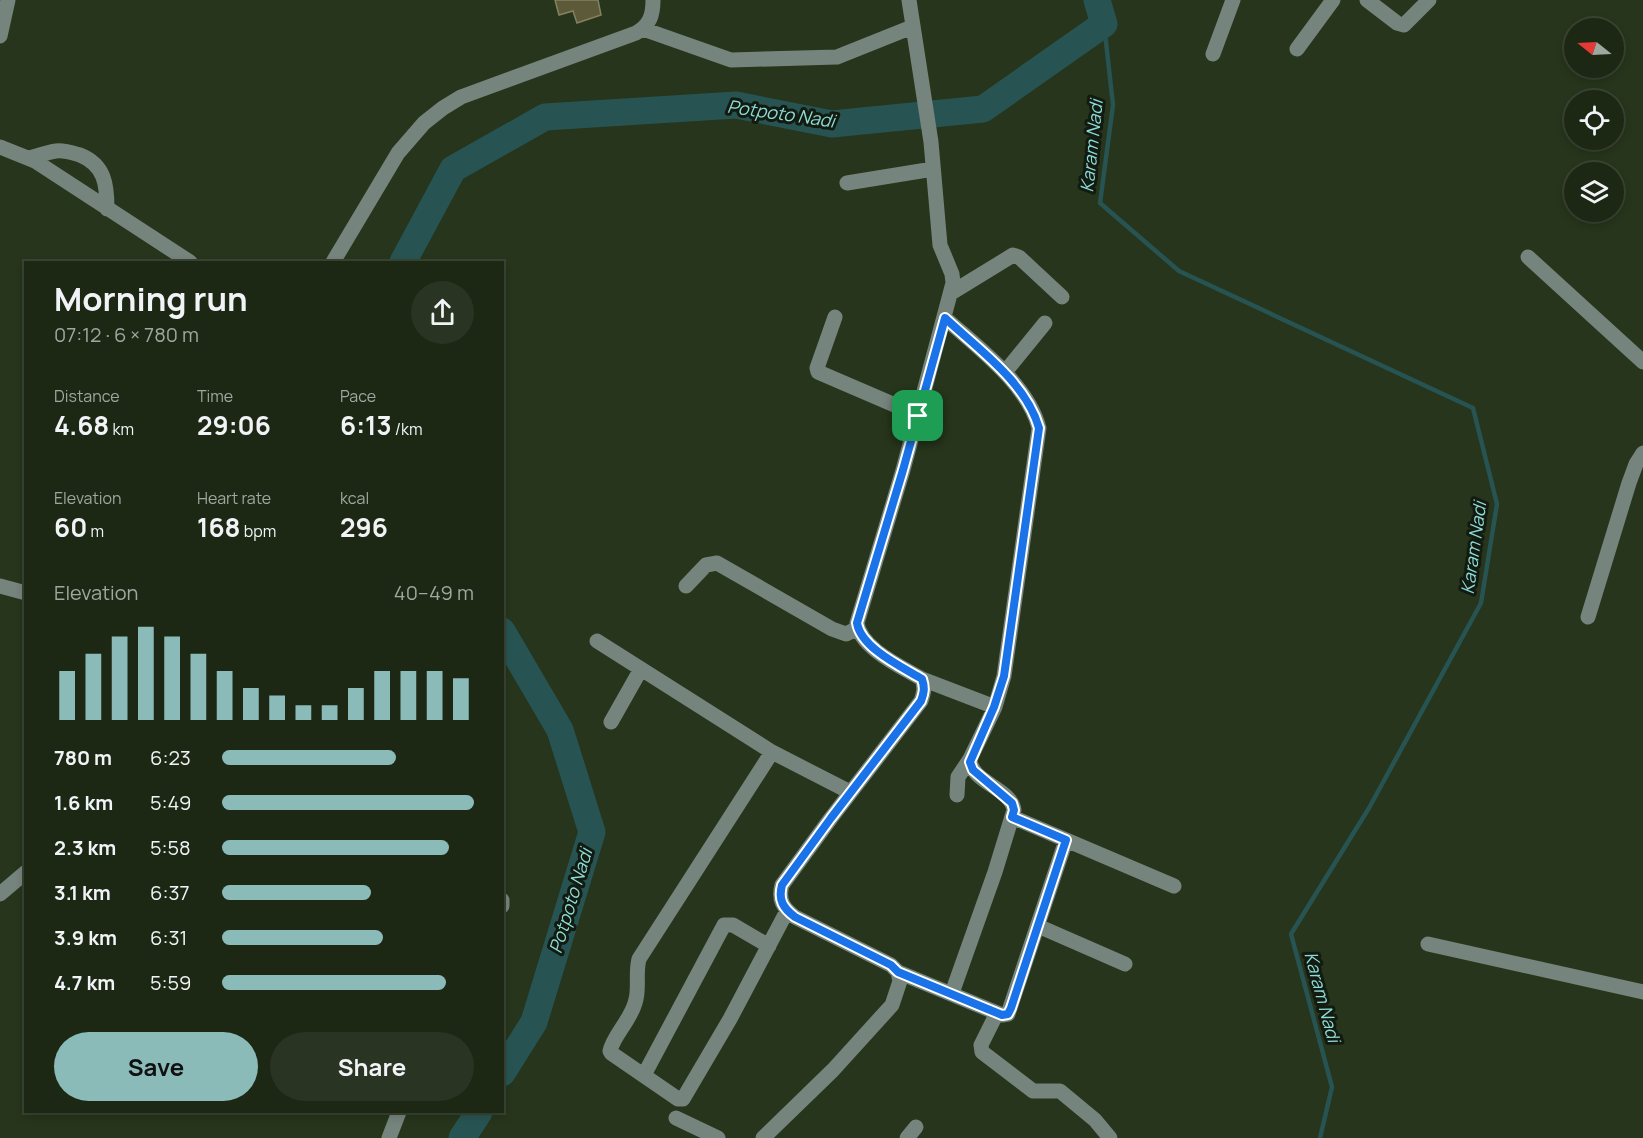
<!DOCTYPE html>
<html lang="en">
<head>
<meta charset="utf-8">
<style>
  :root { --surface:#1c2814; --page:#293422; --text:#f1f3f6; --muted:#a0a6a0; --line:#3a4434; --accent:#8bbbb9 }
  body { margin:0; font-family:Manrope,sans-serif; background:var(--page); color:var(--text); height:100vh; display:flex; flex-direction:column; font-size:22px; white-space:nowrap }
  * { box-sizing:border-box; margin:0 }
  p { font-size:20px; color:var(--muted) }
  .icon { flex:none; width:33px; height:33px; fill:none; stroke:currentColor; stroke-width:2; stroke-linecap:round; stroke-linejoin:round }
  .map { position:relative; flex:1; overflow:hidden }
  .sheet { position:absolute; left:24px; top:261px; width:480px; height:852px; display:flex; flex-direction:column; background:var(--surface); border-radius:0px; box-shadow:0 3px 9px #0003,0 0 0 2px var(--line) }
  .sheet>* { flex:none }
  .needle { width:39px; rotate:288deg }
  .tools { position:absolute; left:1564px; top:18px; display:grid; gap:12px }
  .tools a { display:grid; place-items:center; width:60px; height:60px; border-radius:50%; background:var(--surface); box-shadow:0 3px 9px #0003,0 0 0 2px var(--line); font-size:30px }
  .pin { position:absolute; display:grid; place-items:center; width:51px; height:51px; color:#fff; margin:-26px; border-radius:12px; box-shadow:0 3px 9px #0006 }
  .round { display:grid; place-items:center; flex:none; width:63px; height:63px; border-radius:32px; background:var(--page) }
  .overview { display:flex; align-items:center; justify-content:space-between; height:102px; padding:0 30px }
  h1 { font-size:33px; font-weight:700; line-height:45px }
  .figures { display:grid; grid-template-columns:repeat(3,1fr); gap:9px; height:102px; padding:6px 30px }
  .figures div { display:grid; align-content:center }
  .figures b { font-size:26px; font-weight:700 }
  .figures small { font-size:16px; font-weight:400 }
  .figures p { font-size:16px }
  .chart { height:168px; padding:12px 30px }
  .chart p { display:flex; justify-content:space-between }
  .chart svg { width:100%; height:108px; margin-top:6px; stroke:var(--accent); stroke-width:6 }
  .action { display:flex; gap:12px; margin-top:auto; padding:12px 30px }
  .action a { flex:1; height:69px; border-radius:36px; background:var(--accent); color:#111; font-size:24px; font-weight:700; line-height:69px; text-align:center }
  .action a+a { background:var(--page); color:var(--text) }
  ul { padding:0 30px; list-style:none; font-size:20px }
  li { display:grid; grid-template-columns:96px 72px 1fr; align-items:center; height:45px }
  li i { height:15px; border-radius:8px; background:var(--accent) }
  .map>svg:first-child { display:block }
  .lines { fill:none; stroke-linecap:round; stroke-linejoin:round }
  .stream { stroke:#275452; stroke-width:4.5 }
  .river { stroke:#275452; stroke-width:27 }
  .building { fill:#5c5a39; stroke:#858261; stroke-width:1.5 }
  .minor { stroke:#75847c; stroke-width:15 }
  .route-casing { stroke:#fff; stroke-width:12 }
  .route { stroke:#1a73e8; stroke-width:8 }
  .labels { text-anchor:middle; stroke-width:6; stroke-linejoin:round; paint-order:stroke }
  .water-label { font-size:18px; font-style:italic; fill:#8cdcd9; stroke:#131a0f }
</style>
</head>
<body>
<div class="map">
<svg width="1643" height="1138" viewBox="0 0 1643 1138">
  <rect width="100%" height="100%" fill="#26351b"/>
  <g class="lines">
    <path class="stream" d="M1104,24L1113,105L1100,203L1179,271L1473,408L1497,504L1481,603L1369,808L1291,934L1332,1087L1320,1138"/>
    <path class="river" d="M403,262L453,169L545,117L736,105L832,124L983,109L1104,24L1097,0
      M502,631L560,730L592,832L534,1022L502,1073
      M462,1138L479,1112"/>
  </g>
  <path class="building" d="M555,0H598L601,15L577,23L573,11L559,15Z"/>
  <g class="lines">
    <path class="minor" d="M1367,0L1397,23L1404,25L1429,0
      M643,29L731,60L837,57L912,27
      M0,36L8,0
      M1297,49L1333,0
      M1213,54L1233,0
      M0,147L35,161L190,262
      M29,158C38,156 47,152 56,151C64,150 73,153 80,155C105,165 107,185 107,209
      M847,183L933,169
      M1528,257L1643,362
      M333,262L398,153L424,123L443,108L461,97L636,33C650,25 653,15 653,0
      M951,293L1013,255L1019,257L1062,297
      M835,317L817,368L818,372L918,415
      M945,318C977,347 1028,384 1039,428L1004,676L995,707L970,759C970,782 1011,788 1014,810L995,872L952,993
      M1005,372L1045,323
      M0,586L26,593
      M686,586L706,565L717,563L832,629L846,634L858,628
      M1588,617L1629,483L1636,464L1643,453
      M597,641L772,752L850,792
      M922,679L995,707
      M611,722L641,669
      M772,752L639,959C635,974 640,989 635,1003C630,1021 613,1036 610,1051L611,1053L678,1099H683L730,1019L787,911
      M957,795L958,777L970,759
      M1012,817L1174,886
      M0,894L26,872
      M502,900V906
      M1038,926L1125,964
      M1428,944L1643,992
      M898,972L1002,1015L1008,1014L1066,840
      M997,1013L981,1045L982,1052L1033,1091H1060L1095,1120L1110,1138
      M644,1075L724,925H733L769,946
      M676,1118L718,1138
      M389,1138L399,1112
      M763,1138L833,1070L892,1005L900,981L898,972L891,965L795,917C783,908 778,900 782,885L831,818L921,701C924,692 925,688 922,679C902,667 860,648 857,623L903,470L953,283L952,274L940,245L931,142L909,0
      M907,1138L916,1127"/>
  </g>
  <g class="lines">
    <defs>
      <path id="route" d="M945,318C978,349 1026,382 1039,428L1004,676L994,707L970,762L973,770L1012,803L1014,810L1012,817L1066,840L1011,1008L1008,1014L1002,1015L898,972L891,965L795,917C783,908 778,900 782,885L831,818L921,701C924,693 925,688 922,679C902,667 861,648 857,623L903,470Z"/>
    </defs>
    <use href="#route" class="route-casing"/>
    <use href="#route" class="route"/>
  </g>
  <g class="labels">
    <g class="water-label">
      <text transform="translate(781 114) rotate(8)" y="6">Potpoto Nadi</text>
      <text transform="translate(1092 146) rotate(-84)" y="6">Karam Nadi</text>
      <text transform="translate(1474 548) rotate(-82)" y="6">Karam Nadi</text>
      <text transform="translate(571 901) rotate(-73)" y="6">Potpoto Nadi</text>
      <text transform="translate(1322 997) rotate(75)" y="6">Karam Nadi</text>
    </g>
  </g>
</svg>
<div class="tools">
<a><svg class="needle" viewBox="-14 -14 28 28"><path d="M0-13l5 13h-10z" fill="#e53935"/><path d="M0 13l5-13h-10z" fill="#a0a6a0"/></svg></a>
<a><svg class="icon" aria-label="locate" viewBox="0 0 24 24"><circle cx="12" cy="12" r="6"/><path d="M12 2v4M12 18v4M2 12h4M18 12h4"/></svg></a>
<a><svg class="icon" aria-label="layers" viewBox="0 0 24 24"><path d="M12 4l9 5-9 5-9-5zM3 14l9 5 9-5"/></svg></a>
</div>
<div class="pin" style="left:918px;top:416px;background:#1e9e55"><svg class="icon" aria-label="arrive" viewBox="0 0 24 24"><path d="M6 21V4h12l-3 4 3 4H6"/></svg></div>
<section class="sheet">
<div class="overview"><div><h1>Morning run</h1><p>07:12 · 6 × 780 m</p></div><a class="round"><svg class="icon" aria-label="share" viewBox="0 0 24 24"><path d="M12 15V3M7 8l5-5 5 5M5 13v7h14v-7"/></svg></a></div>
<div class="figures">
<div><p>Distance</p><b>4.68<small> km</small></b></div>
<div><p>Time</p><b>29:06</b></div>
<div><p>Pace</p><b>6:13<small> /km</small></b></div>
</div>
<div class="figures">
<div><p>Elevation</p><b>60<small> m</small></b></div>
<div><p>Heart rate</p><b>168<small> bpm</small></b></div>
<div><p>kcal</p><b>296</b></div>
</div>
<div class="chart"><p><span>Elevation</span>40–49 m</p>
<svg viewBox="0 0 160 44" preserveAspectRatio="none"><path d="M5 44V24M15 44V17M25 44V10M35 44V6M45 44V10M55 44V17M65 44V24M75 44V31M85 44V34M95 44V38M105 44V38M115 44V31M125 44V24M135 44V24M145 44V24M155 44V27"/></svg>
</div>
<ul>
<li><b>780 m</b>6:23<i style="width:69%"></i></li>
<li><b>1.6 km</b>5:49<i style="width:100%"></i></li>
<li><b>2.3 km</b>5:58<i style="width:90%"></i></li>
<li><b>3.1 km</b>6:37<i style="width:59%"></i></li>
<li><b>3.9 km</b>6:31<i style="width:64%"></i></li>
<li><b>4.7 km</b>5:59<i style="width:89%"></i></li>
</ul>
<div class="action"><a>Save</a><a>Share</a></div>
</section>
</div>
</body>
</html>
